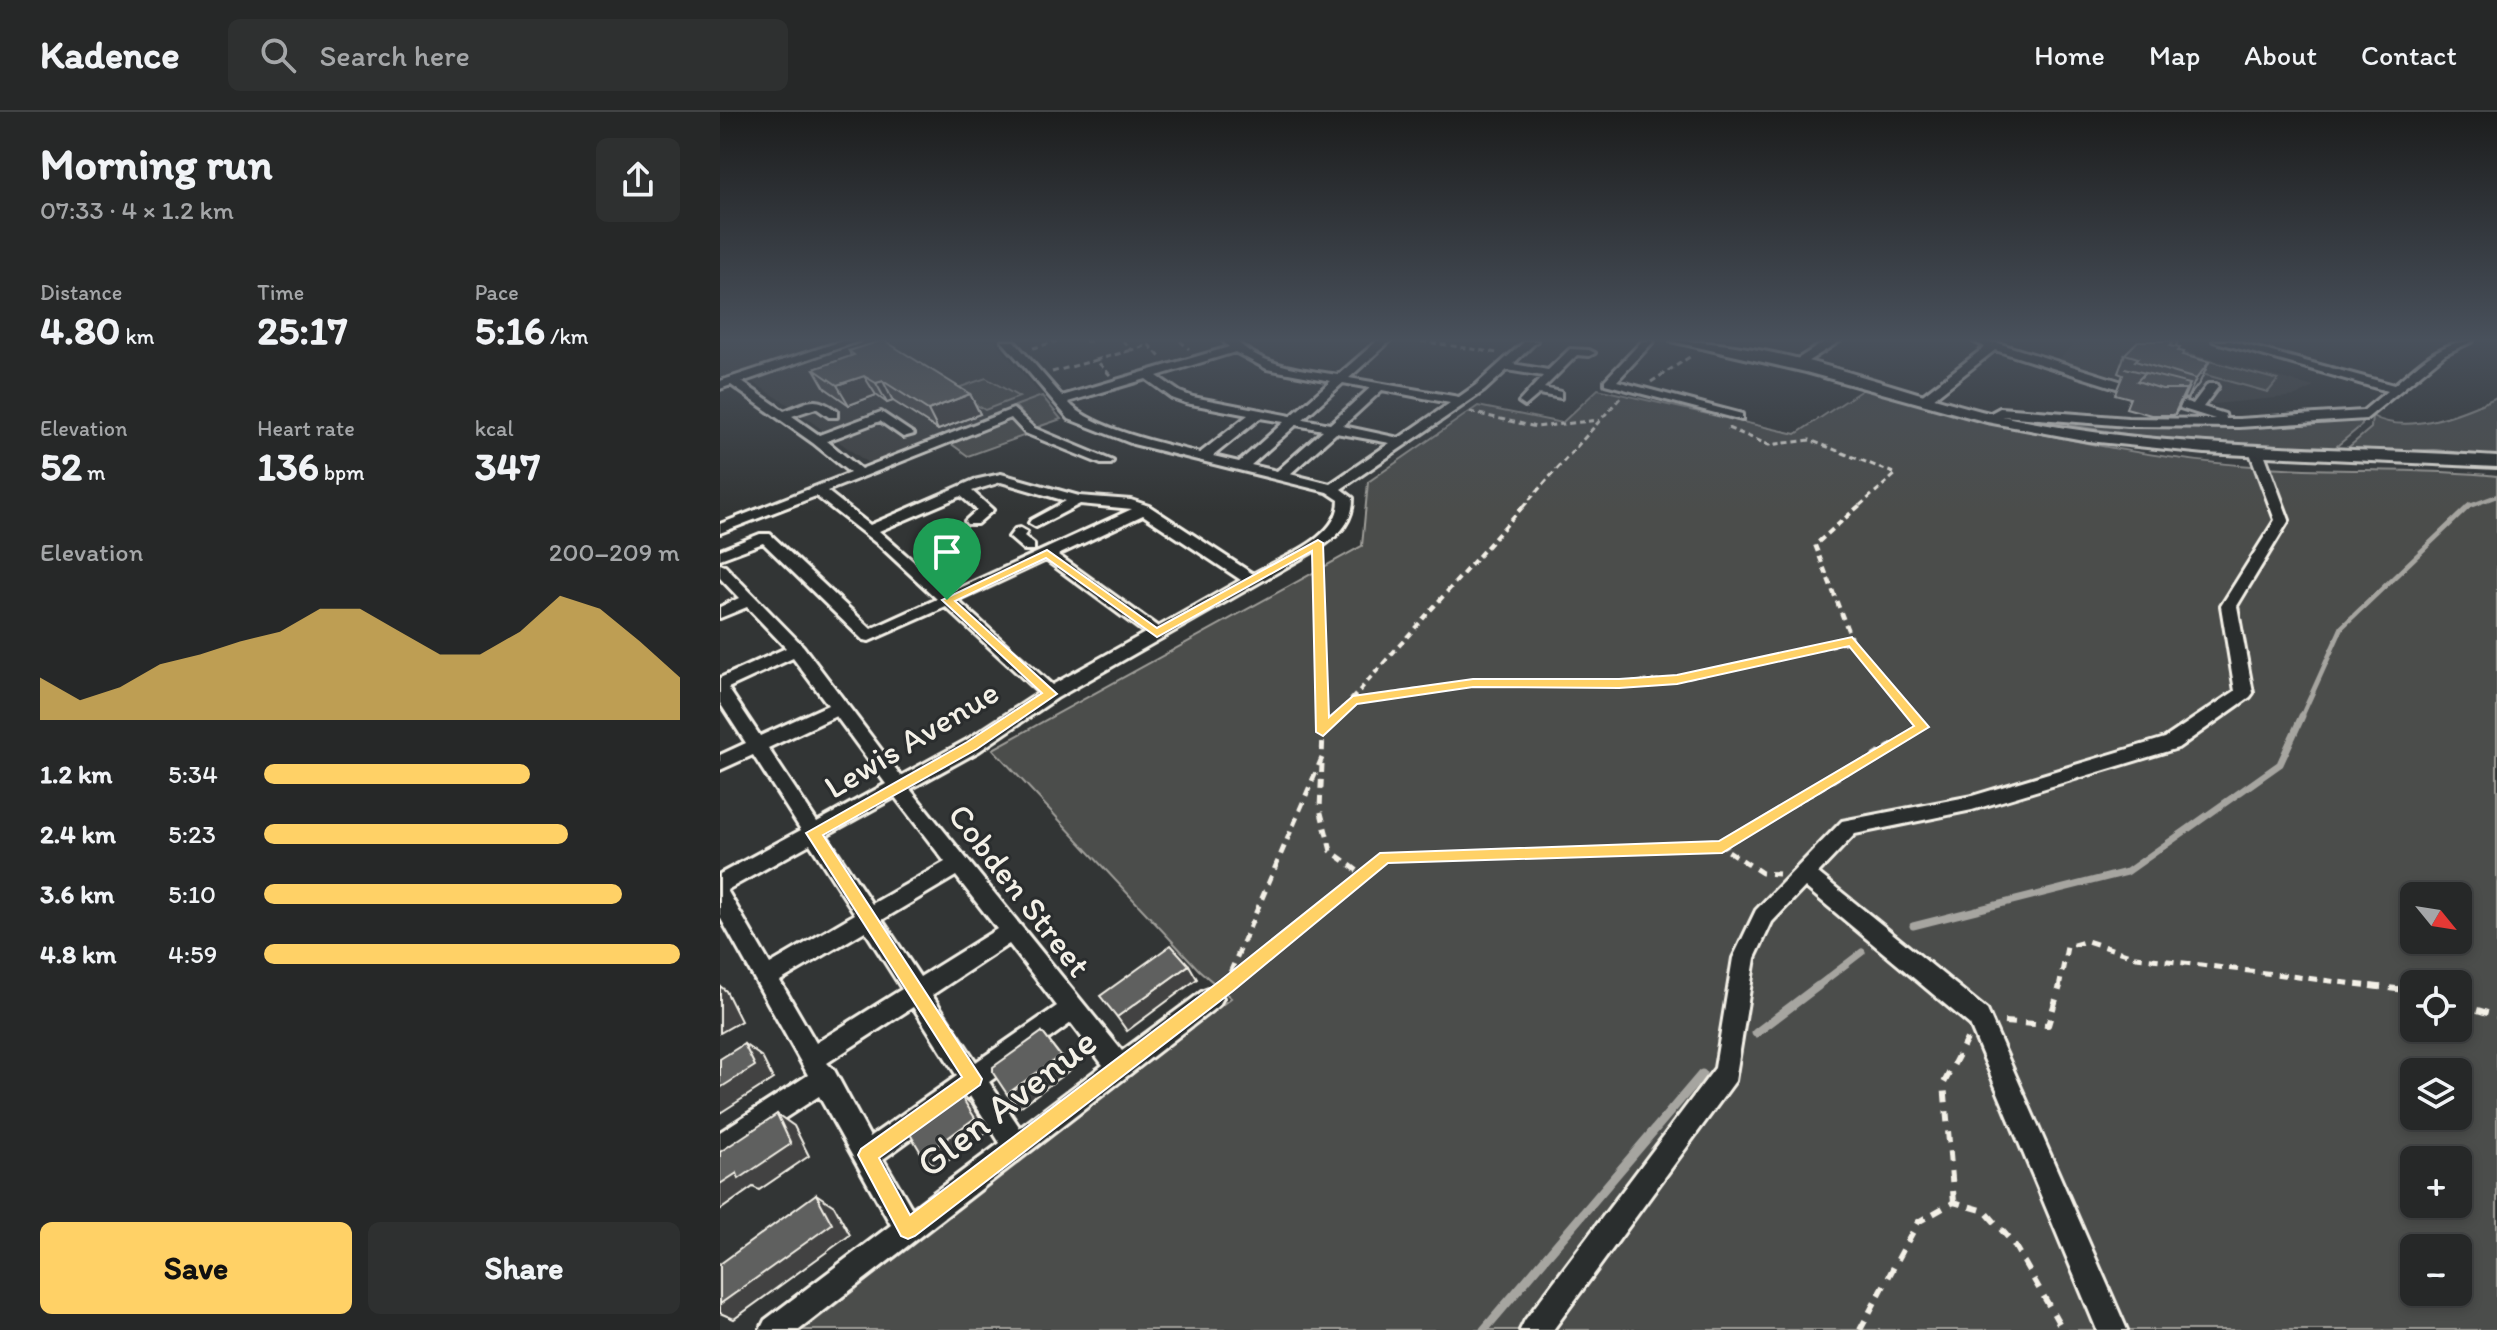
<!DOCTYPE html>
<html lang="en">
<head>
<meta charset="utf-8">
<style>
  :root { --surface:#262828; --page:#2e3030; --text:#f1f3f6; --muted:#a4a6a8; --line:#424445; --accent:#ffd166 }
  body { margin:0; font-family:Itim,sans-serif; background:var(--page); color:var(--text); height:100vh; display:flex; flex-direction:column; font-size:30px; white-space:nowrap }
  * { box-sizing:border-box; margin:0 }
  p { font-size:26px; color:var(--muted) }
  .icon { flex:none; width:44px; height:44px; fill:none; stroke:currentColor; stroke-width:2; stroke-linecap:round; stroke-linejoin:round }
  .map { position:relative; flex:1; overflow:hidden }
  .panel { display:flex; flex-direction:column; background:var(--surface); width:720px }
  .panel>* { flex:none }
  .needle { width:52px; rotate:120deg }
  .fabs { position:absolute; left:1680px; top:770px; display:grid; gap:16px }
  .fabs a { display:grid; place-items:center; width:72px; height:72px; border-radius:12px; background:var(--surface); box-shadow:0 4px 12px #0003,0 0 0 2px var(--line); font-size:40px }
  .pin { position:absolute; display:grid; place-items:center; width:68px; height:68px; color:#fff; margin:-82px -34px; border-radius:50% 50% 50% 0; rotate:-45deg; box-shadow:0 0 8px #0007 }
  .pin .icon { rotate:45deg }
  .round { display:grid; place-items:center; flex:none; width:84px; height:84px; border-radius:12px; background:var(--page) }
  .overview { display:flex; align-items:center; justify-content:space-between; height:136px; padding:0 40px }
  h1 { font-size:44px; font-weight:700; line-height:60px }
  .figures { display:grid; grid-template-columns:repeat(3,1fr); gap:12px; height:136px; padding:8px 40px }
  .figures div { display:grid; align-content:center }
  .figures b { font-size:40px; font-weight:700 }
  .figures small { font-size:22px; font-weight:400 }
  .figures p { font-size:22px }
  .chart { height:224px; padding:16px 40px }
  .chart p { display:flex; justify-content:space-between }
  .chart svg { width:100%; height:144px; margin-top:8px; fill:var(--accent); opacity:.7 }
  .cta { display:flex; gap:16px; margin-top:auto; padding:16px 40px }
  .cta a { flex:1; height:92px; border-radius:12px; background:var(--accent); color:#111; font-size:32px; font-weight:700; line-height:92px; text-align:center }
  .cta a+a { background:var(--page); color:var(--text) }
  ul { padding:0 40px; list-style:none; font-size:26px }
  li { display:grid; grid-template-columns:128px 96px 1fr; align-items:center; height:60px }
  li i { height:20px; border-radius:10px; background:var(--accent) }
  header { display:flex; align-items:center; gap:48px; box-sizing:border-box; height:112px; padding:0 40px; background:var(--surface); border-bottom:2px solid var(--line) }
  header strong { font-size:38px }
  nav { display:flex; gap:44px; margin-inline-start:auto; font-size:28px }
  .search { width:560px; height:72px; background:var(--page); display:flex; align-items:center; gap:20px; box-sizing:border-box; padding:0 28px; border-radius:12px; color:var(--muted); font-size:30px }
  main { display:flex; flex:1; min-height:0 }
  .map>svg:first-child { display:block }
  .built { fill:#404242 }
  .green { fill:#4b4d4c; stroke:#a09f9a; stroke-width:2; fill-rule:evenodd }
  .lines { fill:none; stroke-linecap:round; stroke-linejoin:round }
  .stream-far3 { stroke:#a6a5a0; stroke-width:4 }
  .stream-far2 { stroke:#a6a5a0; stroke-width:5 }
  .stream-far1 { stroke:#a6a5a0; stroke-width:7 }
  .stream { stroke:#a6a5a0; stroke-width:9 }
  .minor-casing { stroke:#f4f1e8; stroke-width:6 }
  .major-casing { stroke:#f4f1e8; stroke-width:6 }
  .path-far3 { stroke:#f4f1e8; stroke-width:3; stroke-dasharray:6 4; stroke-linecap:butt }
  .path-far2 { stroke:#f4f1e8; stroke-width:4; stroke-dasharray:7 5; stroke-linecap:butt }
  .path-far1 { stroke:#f4f1e8; stroke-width:5; stroke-dasharray:9 7; stroke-linecap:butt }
  .path { stroke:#f4f1e8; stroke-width:6; stroke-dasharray:11 9; stroke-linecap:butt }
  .minor { fill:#2a2d2e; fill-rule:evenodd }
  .major { fill:#2a2d2e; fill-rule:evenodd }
  .wall { fill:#525352; stroke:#f4f1e8; stroke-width:2 }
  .shaded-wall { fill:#424342; stroke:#f4f1e8; stroke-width:2 }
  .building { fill:#5f605f; stroke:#f4f1e8; stroke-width:2 }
  .route { fill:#ffd166; stroke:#fff; stroke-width:2; fill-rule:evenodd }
  .labels { text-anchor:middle; stroke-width:6; stroke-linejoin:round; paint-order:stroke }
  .street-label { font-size:34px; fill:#f4f1e8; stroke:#2a2d2e }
  .near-street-label { font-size:40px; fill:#f4f1e8; stroke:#2a2d2e }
</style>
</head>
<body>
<header>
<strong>Kadence</strong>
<div class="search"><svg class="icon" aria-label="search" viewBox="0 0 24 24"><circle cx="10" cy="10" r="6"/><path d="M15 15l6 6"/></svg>Search here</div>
<nav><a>Home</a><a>Map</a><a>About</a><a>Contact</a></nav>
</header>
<main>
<section class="panel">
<div class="overview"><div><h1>Morning run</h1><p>07:33 · 4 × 1.2 km</p></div><a class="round"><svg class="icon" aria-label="share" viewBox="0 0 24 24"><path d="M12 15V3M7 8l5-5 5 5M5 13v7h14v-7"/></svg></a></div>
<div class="figures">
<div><p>Distance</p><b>4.80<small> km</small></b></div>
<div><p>Time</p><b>25:17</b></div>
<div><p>Pace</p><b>5:16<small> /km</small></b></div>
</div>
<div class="figures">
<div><p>Elevation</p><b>52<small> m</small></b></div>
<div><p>Heart rate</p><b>136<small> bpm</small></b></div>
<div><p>kcal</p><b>347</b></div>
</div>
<div class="chart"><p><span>Elevation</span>200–209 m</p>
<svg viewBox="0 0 160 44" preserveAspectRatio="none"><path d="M0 44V31L10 38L20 34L30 27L40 24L50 20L60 17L70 10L80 10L90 17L100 24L110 24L120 17L130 6L140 10L150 20L160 31V44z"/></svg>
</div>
<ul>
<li><b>1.2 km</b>5:34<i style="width:64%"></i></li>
<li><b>2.4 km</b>5:23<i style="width:73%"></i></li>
<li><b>3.6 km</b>5:10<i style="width:86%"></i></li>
<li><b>4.8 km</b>4:59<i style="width:100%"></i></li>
</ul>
<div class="cta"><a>Save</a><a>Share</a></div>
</section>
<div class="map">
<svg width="1777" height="1218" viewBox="0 0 1777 1218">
  <rect width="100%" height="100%" fill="#323535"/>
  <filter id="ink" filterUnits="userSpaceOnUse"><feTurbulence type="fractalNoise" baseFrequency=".0125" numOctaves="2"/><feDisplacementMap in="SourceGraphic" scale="16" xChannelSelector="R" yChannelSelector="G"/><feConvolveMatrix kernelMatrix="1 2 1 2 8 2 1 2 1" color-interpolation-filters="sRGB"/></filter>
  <g filter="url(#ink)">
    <path class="built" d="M0,229H114L0,267Z
      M146,229H275L322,284L148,351L63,289L29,268Z
      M1357,229H1427L1594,275L1576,284L1494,292L1338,248Z"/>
    <path class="green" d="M1464,242L1558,268L1548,280L1453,254Z
      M266,266L299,285L265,298L232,278Z
      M1145,276C1276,313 1409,347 1546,355C1623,360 1700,356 1777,364V1218H83L511,886L479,858L273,637L642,434L648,370L758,294L842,311L878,277L1076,322ZM1694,784H1738V828H1694ZM1694,872H1738V916H1694ZM1694,960H1738V1004H1694ZM1694,1048H1738V1092H1694ZM1694,1136H1738V1180H1694Z
      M322,284L341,307L315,316L295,294Z
      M1777,285V345L1715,338L1623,340L1651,316L1652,304C1688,324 1742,301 1777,285Z
      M1642,305V313L1611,339L1419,324L1304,306L1513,316Z
      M291,306L309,322L248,344L230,331Z"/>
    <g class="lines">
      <path class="stream-far3" d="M1747,395L1777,384"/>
      <path class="stream-far2" d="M1581,606L1622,515L1750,393"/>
      <path class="stream-far1" d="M1193,814L1407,760L1560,652L1582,604
        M1095,876L1142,840"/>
      <path class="stream" d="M1036,921L1098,874
        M764,1218L982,962"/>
      <defs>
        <path id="minor" d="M122,229H139L22,270L64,299C90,290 93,282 117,299V305H109L96,296L72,304L99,323L161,300L194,322L183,325L160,309L107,329L141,357L293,297L314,316L393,349L391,352H381L305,321L291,306L107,379L150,413L254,368L281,362L359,384L411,388L429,394L533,462C562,445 619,427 619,388L607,380L413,332L349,307L282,229H294L342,284L509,235L503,229H516C545,255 581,257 618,263L657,229H670L629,266L739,285L756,273L805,229H817L793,252L828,258L850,237L869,238L875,241L869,244L857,243L824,276L841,280V286L819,282L805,294L799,290L823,264L787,258L764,279L621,377L633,386C633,409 621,421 603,434L337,586L259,639L190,677L402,939L483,879L491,876L499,879L503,886L499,893L79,1218H40L45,1208L171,1113L99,984L0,1048V1020L88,963L0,805V762L81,718L33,643L0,658V643L26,631L0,591V566L66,536L27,495L0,506V495L19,486L0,466V452L5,454L83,534L181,664L245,629L319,581L226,495L149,529L143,528L43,431L0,447V438L40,422H50L151,517L217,487L160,434L96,384L0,421V412L130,361L93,331L11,273L0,277V269ZM515,240L547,257L611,269L571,304L473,285L460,280L437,264ZM426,267L452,286L466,291L528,303L480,341C445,332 371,317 348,290ZM623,271L650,276L610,312L583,307ZM662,278L730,291L679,326L623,314ZM540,306L564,310L519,350L493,344ZM576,313L603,318L557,359L531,353ZM616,321L670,331L610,372L570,362ZM281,370L346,389L311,408L309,411L316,415L360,392L412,397L229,481L159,419L241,384L257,398L245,409L247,412H257L273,398L252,379ZM423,403L521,468L438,515L338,443ZM326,448L425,521L332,573L238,489ZM73,546L108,593L40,624L8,576ZM116,604L166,672L97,710L48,636ZM175,685L225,750L152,792L106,723ZM90,732L135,802L50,852L7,778ZM236,764L277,817L200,865L162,808ZM145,819L182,877L96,931L60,869ZM289,832L337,894L256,950L212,883ZM193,895L237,964L150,1025L114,958L107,951ZM351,911L383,953L300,1016L269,970ZM250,984L280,1031L192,1097L163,1047Z
          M922,229H934L897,269L1022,302V308L885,272V268Z
          M1106,229H1120L1082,253H1074V249Z
          M1253,229L1278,231L1473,292L1488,272H1496L1498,275L1483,295L1505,302L1506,307H1519L1643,299L1667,279L1493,229H1511L1674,273C1698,253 1719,229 1753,229L1725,242L1646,307L1519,315L1408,314L1282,304L1275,309H1267V303L1280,296L1408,306L1495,307L1275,238L1208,291H1200V285L1265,235Z
          M1537,337L1544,341L1569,408L1517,494L1533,581L1530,585L1458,636L1252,698L1135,722L1098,761L1267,898L1407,1218H1377L1250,913L1085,775L1052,810L1035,846L1015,969L833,1218H800L805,1208L995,956L1013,846L1036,798L1122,709L1252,684L1445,626L1515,579L1501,494L1555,408L1530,341Z
          M300,416L307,420L304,424L314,432V438H304L289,425L295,417Z"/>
        <path id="major" d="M951,229C1073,229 1191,288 1311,310C1464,339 1622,334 1777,345V355L1485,341L1369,329L1267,310L1086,260Z"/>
      </defs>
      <use href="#minor" class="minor-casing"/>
      <use href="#major" class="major-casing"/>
      <path class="path-far3" d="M365,229H374
        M403,229L412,238L429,233L442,247
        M460,229L469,237
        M701,229L778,241
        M313,236L337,229
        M332,260L376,248
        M390,263L376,248L412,238
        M931,270L971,244
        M750,300L816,315L879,308
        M1008,316L1049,333L1090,328L1176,362L1138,395
        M803,395L900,286"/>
      <path class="path-far2" d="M598,446L603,606
        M1132,529L1195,606
        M633,588L753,571L899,572L957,567L1132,529L1095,433L1140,393
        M615,606L804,393"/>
      <path class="path-far1" d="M603,604V620
        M602,652L600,697L611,739L642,762
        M1059,762L1042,761L1002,735L1202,615L1193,604
        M509,872L665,745L1002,735
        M504,875L602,646L603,620L617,604
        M1339,876L1347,835L1367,829L1416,845L1667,876"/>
      <path class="path" d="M1650,874L1694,879
        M1738,892L1777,904
        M1284,910L1328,913L1340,874
        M1234,1090L1224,971L1247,927
        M1140,1218L1198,1110L1234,1090L1265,1099L1293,1131L1343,1218"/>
      <use href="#minor" class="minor"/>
      <use href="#major" class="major"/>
    </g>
    <path class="wall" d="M1418,229H1458L1456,235L1459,239L1464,240L1463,244L1489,250L1480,270L1467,287L1463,286L1458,298L1454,303H1431L1406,296L1410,286L1395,282L1403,263L1398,261L1405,242Z
      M129,239L250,282L260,302L218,318L173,289L167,291L156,283L129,293L105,276L94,257L131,244Z"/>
    <path class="shaded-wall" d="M1454,229H1458L1453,241L1450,234Z
      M1489,250L1480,270L1467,287L1476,267Z
      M144,264L156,283L129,293L117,273Z
      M163,269L173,289L167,291L156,271Z
      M1470,272L1458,298L1454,303L1466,277Z
      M250,282L260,302L218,318L208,298Z
      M469,853L477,867L407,919L397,905Z
      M0,874L6,879L21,909L0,921Z
      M322,920L351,957L300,995L287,982Z
      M24,932L42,945L53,967L0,1001V976Z
      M239,981L252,993L269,1019L218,1056L203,1044Z
      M57,1002L74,1014L89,1044L39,1078L33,1075L0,1098V1072Z
      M96,1082L114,1094L130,1123L14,1207L0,1201V1192Z"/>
    <path class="building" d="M160,229H165L250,282L208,298L163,269L156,271L144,264L117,273L94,257L134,243L129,239Z
      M1418,229H1454L1450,234L1460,236L1458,239L1464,240L1462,243L1489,250L1476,267L1415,249L1418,246L1405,242Z
      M1405,256L1470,272L1466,277H1442L1417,269L1425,261Z
      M451,833L469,853L397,905L380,884Z
      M322,920L340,944L287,982L273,961V955Z
      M24,932L35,954L0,976V947Z
      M239,981L255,1006L203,1044L187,1017Z
      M57,1002L71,1032L19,1067L17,1061L0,1072V1040Z
      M96,1082L112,1112L0,1192V1152Z"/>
  </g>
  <linearGradient id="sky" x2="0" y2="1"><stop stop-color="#1c1d1d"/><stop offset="0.57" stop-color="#49515c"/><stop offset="1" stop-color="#49515c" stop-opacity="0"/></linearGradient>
  <rect width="1777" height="400" fill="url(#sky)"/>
  <path class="route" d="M598,428L603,431L609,605L633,584L753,567H899L957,563L1132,525L1209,615L1002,741L668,751L513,879L195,1124L188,1127L181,1124L138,1043L141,1037L242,965L86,721L247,630L322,581L222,488L327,438L437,516ZM592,439L596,620L603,624L637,592L753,575L899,576L957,572L1129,534L1194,614L999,729L660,741L501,868L190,1103L159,1046L260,973L262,967L103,723L257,637L337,582L235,489L326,446L437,525Z"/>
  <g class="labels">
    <g class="street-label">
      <text transform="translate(191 627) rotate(-31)" y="12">Lewis Avenue</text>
      <text transform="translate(300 778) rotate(52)" y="12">Cobden Street</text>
    </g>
    <g class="near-street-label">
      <text transform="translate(286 990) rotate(-38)" y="14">Glen Avenue</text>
    </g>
  </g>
</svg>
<div class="fabs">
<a><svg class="needle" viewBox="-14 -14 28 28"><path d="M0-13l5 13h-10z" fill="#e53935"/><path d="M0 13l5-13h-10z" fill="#a4a6a8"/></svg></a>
<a><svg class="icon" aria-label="locate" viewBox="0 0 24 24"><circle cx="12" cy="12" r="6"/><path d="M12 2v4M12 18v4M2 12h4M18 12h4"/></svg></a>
<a><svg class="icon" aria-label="layers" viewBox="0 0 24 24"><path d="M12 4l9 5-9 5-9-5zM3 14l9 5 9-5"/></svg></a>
<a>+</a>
<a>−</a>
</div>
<div class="pin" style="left:227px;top:488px;background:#1e9e55"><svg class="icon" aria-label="arrive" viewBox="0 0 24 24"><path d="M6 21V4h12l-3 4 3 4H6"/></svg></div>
</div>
</main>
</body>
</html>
